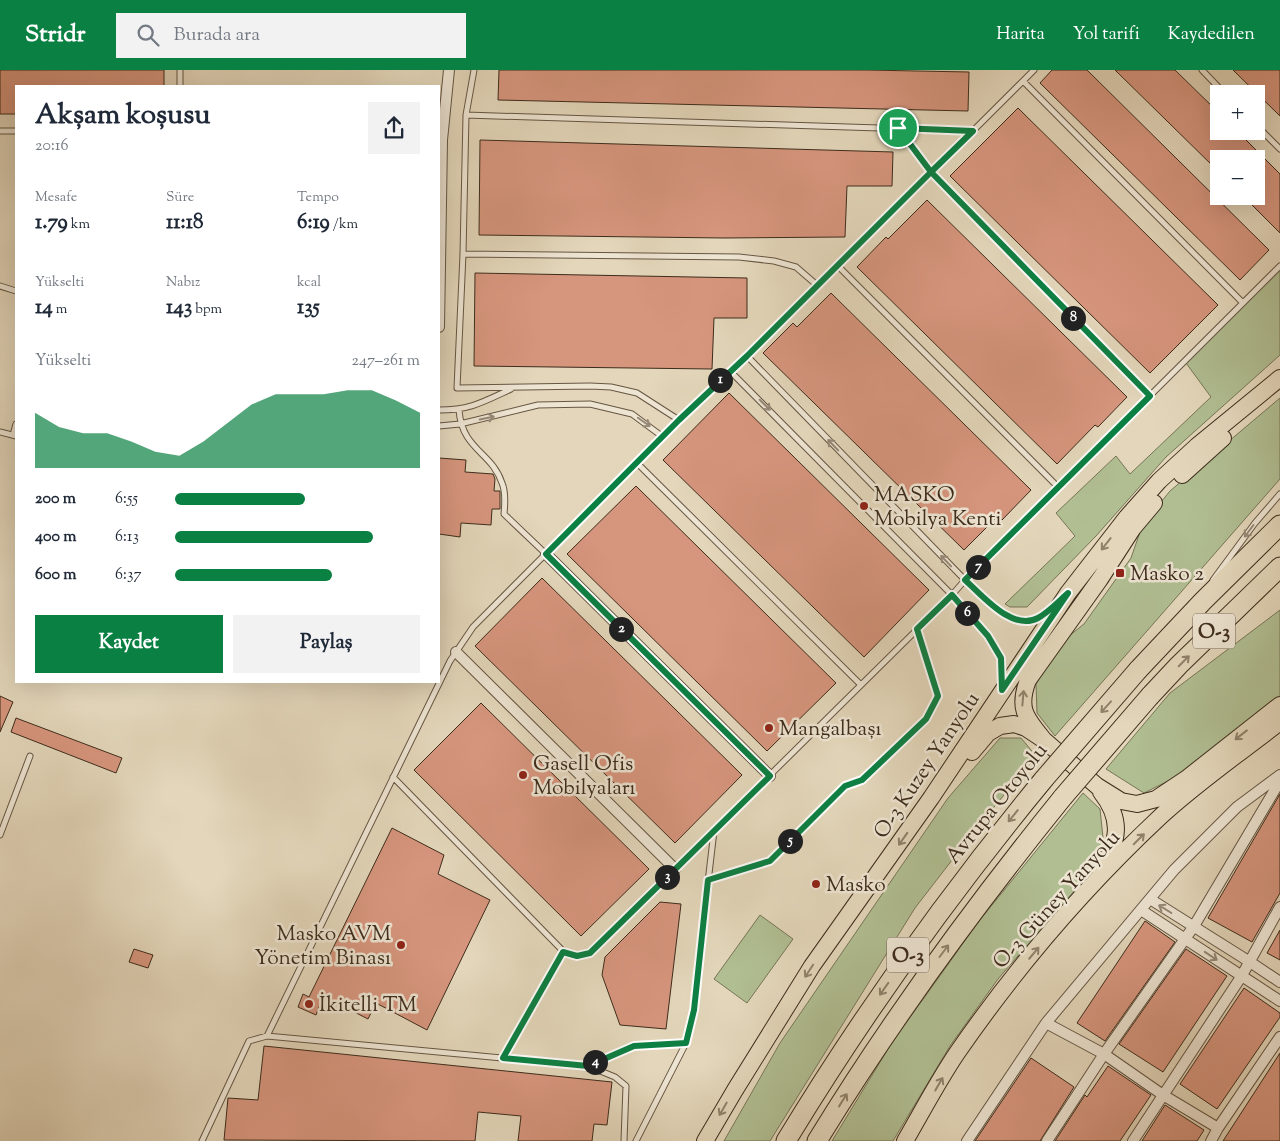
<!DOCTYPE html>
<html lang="tr">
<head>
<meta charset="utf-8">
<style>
  :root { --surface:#fff; --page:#f2f2f3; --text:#1f2937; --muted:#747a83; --accent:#0b8043 }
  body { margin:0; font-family:"Sorts Mill Goudy",serif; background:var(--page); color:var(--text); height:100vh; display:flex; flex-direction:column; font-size:19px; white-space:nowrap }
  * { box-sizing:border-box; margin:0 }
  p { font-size:16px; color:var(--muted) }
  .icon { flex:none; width:28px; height:28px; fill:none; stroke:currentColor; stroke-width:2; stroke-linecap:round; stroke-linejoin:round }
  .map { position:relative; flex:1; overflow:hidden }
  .sheet { position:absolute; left:15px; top:15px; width:425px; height:598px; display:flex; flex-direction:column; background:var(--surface); border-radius:0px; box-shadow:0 5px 20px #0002 }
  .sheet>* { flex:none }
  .controls { position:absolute; left:1210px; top:15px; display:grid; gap:10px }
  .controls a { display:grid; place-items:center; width:55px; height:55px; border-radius:0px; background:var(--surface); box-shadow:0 5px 20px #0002; font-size:25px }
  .pin { position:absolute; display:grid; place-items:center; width:42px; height:42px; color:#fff; margin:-21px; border:2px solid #fff; border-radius:50%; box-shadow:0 1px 5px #0007 }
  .km { position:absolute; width:25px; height:25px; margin:-12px; border-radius:50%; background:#222; color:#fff; font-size:14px; line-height:25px; text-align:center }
  .round { display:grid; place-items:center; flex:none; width:52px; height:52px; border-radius:0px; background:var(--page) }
  .head { display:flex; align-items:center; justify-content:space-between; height:85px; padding:0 20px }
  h1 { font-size:28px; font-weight:700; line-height:38px }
  .figures { display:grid; grid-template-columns:repeat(3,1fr); gap:8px; height:85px; padding:5px 20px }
  .figures div { display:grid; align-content:center }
  .figures b { font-size:21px; font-weight:700 }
  .figures small { font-size:14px; font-weight:400 }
  .figures p { font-size:14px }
  .chart { height:140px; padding:10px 20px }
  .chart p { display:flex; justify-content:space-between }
  .chart svg { width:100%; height:90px; margin-top:5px; fill:var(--accent); opacity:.7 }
  .action { display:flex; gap:10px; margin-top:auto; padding:10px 20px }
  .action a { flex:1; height:58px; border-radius:0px; background:var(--accent); color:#fff; font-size:20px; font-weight:700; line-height:58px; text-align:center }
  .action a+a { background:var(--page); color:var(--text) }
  ul { padding:0 20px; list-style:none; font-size:16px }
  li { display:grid; grid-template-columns:80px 60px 1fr; align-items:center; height:38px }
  li i { height:12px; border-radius:6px; background:var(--accent) }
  header { display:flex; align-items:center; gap:30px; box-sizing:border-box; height:70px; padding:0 25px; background:var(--accent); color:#fff }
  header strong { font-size:24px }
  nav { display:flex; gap:28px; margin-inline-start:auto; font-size:18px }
  .search { width:350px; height:45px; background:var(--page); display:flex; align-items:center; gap:12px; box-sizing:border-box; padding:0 18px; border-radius:0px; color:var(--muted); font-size:19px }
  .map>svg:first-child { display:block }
  .green { fill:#b0be92; stroke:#767556 }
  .building { fill:#d6957d; stroke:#3d2c1b }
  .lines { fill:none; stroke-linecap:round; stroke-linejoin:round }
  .service-casing { stroke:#665643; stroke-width:7 }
  .minor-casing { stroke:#665643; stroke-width:12 }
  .primary-casing { stroke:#3d2c1b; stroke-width:18 }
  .motorway-casing { stroke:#3d2c1b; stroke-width:21 }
  .service { stroke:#ede4d2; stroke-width:5 }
  .minor { stroke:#ede4d2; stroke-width:10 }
  .primary { stroke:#e3d6ba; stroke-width:16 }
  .motorway { stroke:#e3d6ba; stroke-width:19 }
  .motorway-bridge-casing { stroke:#3d2c1b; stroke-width:21; stroke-linecap:butt }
  .motorway-bridge { stroke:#e3d6ba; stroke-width:19 }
  .oneway { stroke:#958876 }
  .oneway2 { stroke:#90816a }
  .route-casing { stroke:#fff; stroke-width:10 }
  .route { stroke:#0b8043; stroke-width:6 }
  .poi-dot { fill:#8f2418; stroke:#ede4d2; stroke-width:2 }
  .labels { text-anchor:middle; stroke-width:5; stroke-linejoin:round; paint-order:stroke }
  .shield { fill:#ede4d2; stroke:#726352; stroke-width:1 }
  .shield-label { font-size:20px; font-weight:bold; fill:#3d2c1b }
  .poi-label { font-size:21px; fill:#3d2c1b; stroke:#ede4d2; text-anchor:start }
  .street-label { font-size:21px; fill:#3d2c1b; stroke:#ede4d2 }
</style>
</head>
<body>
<header>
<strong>Stridr</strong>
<div class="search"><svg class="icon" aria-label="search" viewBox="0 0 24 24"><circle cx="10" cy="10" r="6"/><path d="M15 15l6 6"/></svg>Burada ara</div>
<nav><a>Harita</a><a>Yol tarifi</a><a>Kaydedilen</a></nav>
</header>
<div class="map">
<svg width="1280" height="1071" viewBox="0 0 1280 1071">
  <rect width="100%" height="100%" fill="#e3d6ba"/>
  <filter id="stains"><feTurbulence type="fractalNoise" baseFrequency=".004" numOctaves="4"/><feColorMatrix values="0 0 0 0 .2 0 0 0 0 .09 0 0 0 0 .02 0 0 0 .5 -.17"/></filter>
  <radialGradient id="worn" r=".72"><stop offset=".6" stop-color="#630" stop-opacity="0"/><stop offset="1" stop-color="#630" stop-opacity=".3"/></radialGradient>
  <path class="green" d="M1280,200V285L1166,387L1096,466L1027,537H1010L1005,534L1075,466L1056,443L1116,386L1130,404L1211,327L1186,293L1255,223Z
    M1280,328V409L1055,666L1037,643L1036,614L1064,570L1084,554L1131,488L1140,462L1148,448L1170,421Z
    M1280,540V632L1184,703L1144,723L1106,699L1170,623Z
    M1000,668H1021L1036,686L976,759L915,838L770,1071H724L780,973L948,728Z
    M1083,723L1100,739L1104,777L1083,811L998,909L950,976L893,1071H832L891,974L979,851Z
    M760,845L793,869L747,933L714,909Z"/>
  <path class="building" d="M0,0H164V16H16V44H0Z
    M499,0H866L969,2L968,41L498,30Z
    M1052,0H1087L1269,180L1240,210L1040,13Z
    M1115,0H1175L1219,43V61H1237L1280,104V163L1243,126H1256V89H1219V102Z
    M1233,0H1280V46Z
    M1018,38L1218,235L1150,303L950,106Z
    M480,70L893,82L892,116H847L845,167L725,168L479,165Z
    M927,130L1127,327L1098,357L1095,355L1057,394L857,197L886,167L888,169Z
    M475,203L747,208V248H714L712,299L474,296Z
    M831,223L1031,420L1002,450L998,446L964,480L763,283L793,253L797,257Z
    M729,323L929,520L864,587L663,390Z
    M439,388L466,390L465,402L493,404L495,409L494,421H500V439H492L491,455L461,453L460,467L439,464Z
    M636,416L836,613L767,681L567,484Z
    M542,508L742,705L675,773L475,576Z
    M0,626L13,632L0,662Z
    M481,633L649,799L581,866L414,700Z
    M16,648L122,688L116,703L11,662Z
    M1280,724V823L1252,872L1208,848Z
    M392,758L444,785L438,804L490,830L427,960L376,933L368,949L323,926L316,945L298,937L303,924L309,927Z
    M660,832L681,834L666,959L620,955L602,905L605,887Z
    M1145,851L1175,872L1105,971L1077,953Z
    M1280,860V890L1267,883Z
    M134,879L153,885L148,898L129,892Z
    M1186,879L1227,906L1163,1002L1119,974Z
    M1244,918L1280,943V947L1217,1039L1180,1014Z
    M264,976L612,1012L607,1055L594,1054L592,1071H518L521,1046L478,1042L475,1071L224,1070L228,1028L258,1030Z
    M1280,983V1071H1223Z
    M1031,988L1074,1017L1040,1071H975Z
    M1108,996L1151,1025L1120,1071H1055L1085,1025L1087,1027Z
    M1165,1035L1204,1060L1197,1071H1142Z"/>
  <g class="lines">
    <defs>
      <path id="service" d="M474,0L466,45L463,184L457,318L590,316L611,317L637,323L679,350
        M1202,0L1225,24
        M1023,11L1243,233
        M180,16V0
        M466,45L973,61
        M1256,55L1280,79
        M898,58L931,102L1150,327
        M0,61H16
        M463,184L739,187L774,191L796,197L818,216
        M838,196L1059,418
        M0,216L16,221
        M747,286L965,510C982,525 1013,562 1038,547C1043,545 1047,540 1051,537
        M730,301L952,525L988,566L1001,587L1002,612
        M439,340C470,340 483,332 511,319
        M459,340C462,380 492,382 502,413C506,422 505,434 504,444L546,484
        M439,356L460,354L538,335L590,334L632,344L663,367
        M0,362L16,366
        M13,365L16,354
        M637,393L861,615
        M1213,510L1255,453L1280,424
        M393,707L563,881L577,886L590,883L952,525L965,510L1280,196
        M0,765L30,686
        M707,810L770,791L845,716L862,710L926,649L938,626L917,559
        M267,966L450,591L473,557L679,350L747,286L1034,0
        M503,988L563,881
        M588,996L615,1007L626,1016L624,1071
        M202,1071L249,971L267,966L588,996L634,976L686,973
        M636,1071L686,973L693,940L714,761"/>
      <path id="minor" d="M439,257L442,70L449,0
        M546,484L770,706
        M456,582L675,799
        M1150,829L1250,892L1280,912
        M1141,840L1280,931
        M1046,953L1104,984L1163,1025L1218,1058
        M967,1071L1046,953L1174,800L1237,737L1280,705
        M1047,1071L1104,984L1194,856L1280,711
        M1133,1071L1241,907L1280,837
        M1211,1071L1218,1058L1280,967"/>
      <path id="primary" d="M1182,405L1223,368
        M1044,670C1026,648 1017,639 1028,610L1100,509L1133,458L1154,433
        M972,682L988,663L1000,656L1014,654L1026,658L1044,670L1097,716L1121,731L1137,734L1156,729L1186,709L1280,635
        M1100,800C1119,772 1123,750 1101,722
        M705,1071L735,1020L812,896L931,728L1068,523L1127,447L1159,411L1197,376L1280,308
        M905,1071C922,1042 938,1011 957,983C1015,899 1086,816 1161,746C1198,712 1240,683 1280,652"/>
      <path id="motorway" d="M1138,600L1203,531L1280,455
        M1150,626L1179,595L1280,497
        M786,1071C863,944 950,823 1044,709
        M817,1071C891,950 974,837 1063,727"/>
    </defs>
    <use href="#service" class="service-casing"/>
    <use href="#minor" class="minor-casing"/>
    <use href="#primary" class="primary-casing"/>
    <use href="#motorway" class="motorway-casing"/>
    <use href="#service" class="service"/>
    <use href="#minor" class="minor"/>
    <use href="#primary" class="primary"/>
    <use href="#motorway" class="motorway"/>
    <defs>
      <path id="motorway-bridge" d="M1044,709L1138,600
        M1063,727L1150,626"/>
    </defs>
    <use href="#motorway-bridge" class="motorway-bridge-casing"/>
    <use href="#motorway-bridge" class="motorway-bridge"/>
  </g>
  <defs><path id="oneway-shaft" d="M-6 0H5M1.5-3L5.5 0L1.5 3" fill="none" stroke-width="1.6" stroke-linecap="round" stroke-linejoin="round" transform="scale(1.25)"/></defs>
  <g class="oneway">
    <use href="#oneway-shaft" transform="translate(765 335) rotate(45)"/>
    <use href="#oneway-shaft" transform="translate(487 348) rotate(-12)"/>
    <use href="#oneway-shaft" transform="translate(644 352) rotate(35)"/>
    <use href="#oneway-shaft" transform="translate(833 375) rotate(-134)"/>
    <use href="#oneway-shaft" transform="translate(1249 461) rotate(127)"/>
    <use href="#oneway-shaft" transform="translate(946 491) rotate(-134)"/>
    <use href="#oneway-shaft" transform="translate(1165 839) rotate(-148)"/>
    <use href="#oneway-shaft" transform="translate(1211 886) rotate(34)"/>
  </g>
  <g class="oneway2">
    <use href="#oneway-shaft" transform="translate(1106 474) rotate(128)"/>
    <use href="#oneway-shaft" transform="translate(1184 591) rotate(-45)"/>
    <use href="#oneway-shaft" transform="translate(1023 628) rotate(-85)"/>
    <use href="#oneway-shaft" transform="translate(1106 637) rotate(132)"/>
    <use href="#oneway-shaft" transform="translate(1241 665) rotate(142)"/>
    <use href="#oneway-shaft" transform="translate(1013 746) rotate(129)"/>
    <use href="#oneway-shaft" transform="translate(903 769) rotate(125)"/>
    <use href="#oneway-shaft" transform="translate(1139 769) rotate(-45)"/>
    <use href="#oneway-shaft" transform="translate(944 881) rotate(-53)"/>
    <use href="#oneway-shaft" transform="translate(1034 883) rotate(-50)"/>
    <use href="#oneway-shaft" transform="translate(809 901) rotate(123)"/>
    <use href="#oneway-shaft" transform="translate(884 919) rotate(125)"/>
    <use href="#oneway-shaft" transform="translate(939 1014) rotate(-60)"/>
    <use href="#oneway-shaft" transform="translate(843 1030) rotate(-58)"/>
    <use href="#oneway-shaft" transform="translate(723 1039) rotate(120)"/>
  </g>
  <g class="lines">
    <defs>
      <path id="route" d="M898,58L931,102L747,286L679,350L546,484L770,706L590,883L577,886L563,882L503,988L588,996L634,976L686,973L694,940L708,810L770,791L845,716L862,710L926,649L938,626L917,559L952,525L988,566L1001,588L1002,620L1068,523C1059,531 1049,542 1038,548C1012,562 982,525 965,510L1150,326L931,102L973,61L898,58"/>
    </defs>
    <use href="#route" class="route-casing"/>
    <use href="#route" class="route"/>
  </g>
  <g class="poi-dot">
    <circle cx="864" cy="436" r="5"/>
    <rect x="1115" y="498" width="10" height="10" rx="2.5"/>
    <circle cx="769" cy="658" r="5"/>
    <circle cx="523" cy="705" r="5"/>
    <circle cx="816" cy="814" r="5"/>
    <circle cx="401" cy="875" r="5"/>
    <circle cx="309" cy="934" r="5"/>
  </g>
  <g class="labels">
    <g class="shield">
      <rect x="1193" y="543.5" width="42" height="35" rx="4"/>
      <rect x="887" y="867.5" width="42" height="35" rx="4"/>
    </g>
    <g class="shield-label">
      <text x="1214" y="568">O-3</text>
      <text x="908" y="892">O-3</text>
    </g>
    <g class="poi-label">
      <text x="874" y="431">MASKO<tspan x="874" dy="24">Mobilya Kenti</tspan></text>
      <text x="1130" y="510">Masko 2</text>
      <text x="779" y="665">Mangalbaşı</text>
      <text x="533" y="700">Gasell Ofis<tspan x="533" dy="24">Mobilyaları</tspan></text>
      <text x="826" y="821">Masko</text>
      <text x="391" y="870" text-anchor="end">Masko AVM<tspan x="391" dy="24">Yönetim Binası</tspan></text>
      <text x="319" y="941">İkitelli TM</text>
    </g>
    <g class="street-label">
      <text transform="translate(926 695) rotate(-56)" y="7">O-3 Kuzey Yanyolu</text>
      <text transform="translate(996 733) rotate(-51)" y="7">Avrupa Otoyolu</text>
      <text transform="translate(1056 829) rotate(-48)" y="7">O-3 Güney Yanyolu</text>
    </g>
  </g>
  <rect width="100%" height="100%" filter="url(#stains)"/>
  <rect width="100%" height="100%" fill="url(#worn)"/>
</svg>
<div class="controls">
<a>+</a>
<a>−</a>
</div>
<div class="pin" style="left:898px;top:58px;background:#1e9e55"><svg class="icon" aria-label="arrive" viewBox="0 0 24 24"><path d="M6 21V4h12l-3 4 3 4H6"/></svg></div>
<b class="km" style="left:720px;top:310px">1</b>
<b class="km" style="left:621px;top:559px">2</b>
<b class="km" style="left:667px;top:807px">3</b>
<b class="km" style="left:595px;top:992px">4</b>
<b class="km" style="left:790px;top:771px">5</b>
<b class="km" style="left:967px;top:543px">6</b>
<b class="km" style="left:978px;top:497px">7</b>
<b class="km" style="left:1073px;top:248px">8</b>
<section class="sheet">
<div class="head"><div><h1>Akşam koşusu</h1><p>20:16</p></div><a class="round"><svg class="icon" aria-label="share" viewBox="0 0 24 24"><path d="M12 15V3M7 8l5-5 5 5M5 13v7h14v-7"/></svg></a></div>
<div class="figures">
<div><p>Mesafe</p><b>1.79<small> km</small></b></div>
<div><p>Süre</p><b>11:18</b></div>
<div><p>Tempo</p><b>6:19<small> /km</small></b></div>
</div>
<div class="figures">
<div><p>Yükselti</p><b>14<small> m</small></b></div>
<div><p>Nabız</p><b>143<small> bpm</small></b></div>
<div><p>kcal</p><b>135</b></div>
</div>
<div class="chart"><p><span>Yükselti</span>247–261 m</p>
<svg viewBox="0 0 160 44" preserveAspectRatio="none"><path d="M0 44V17L10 24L20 27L30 27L40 31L50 36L60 38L70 31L80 22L90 13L100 8L110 8L120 8L130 6L140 6L150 11L160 17V44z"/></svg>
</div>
<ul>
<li><b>200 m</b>6:55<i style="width:53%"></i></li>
<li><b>400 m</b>6:13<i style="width:81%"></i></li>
<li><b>600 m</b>6:37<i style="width:64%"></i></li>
</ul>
<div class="action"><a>Kaydet</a><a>Paylaş</a></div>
</section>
</div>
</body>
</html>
